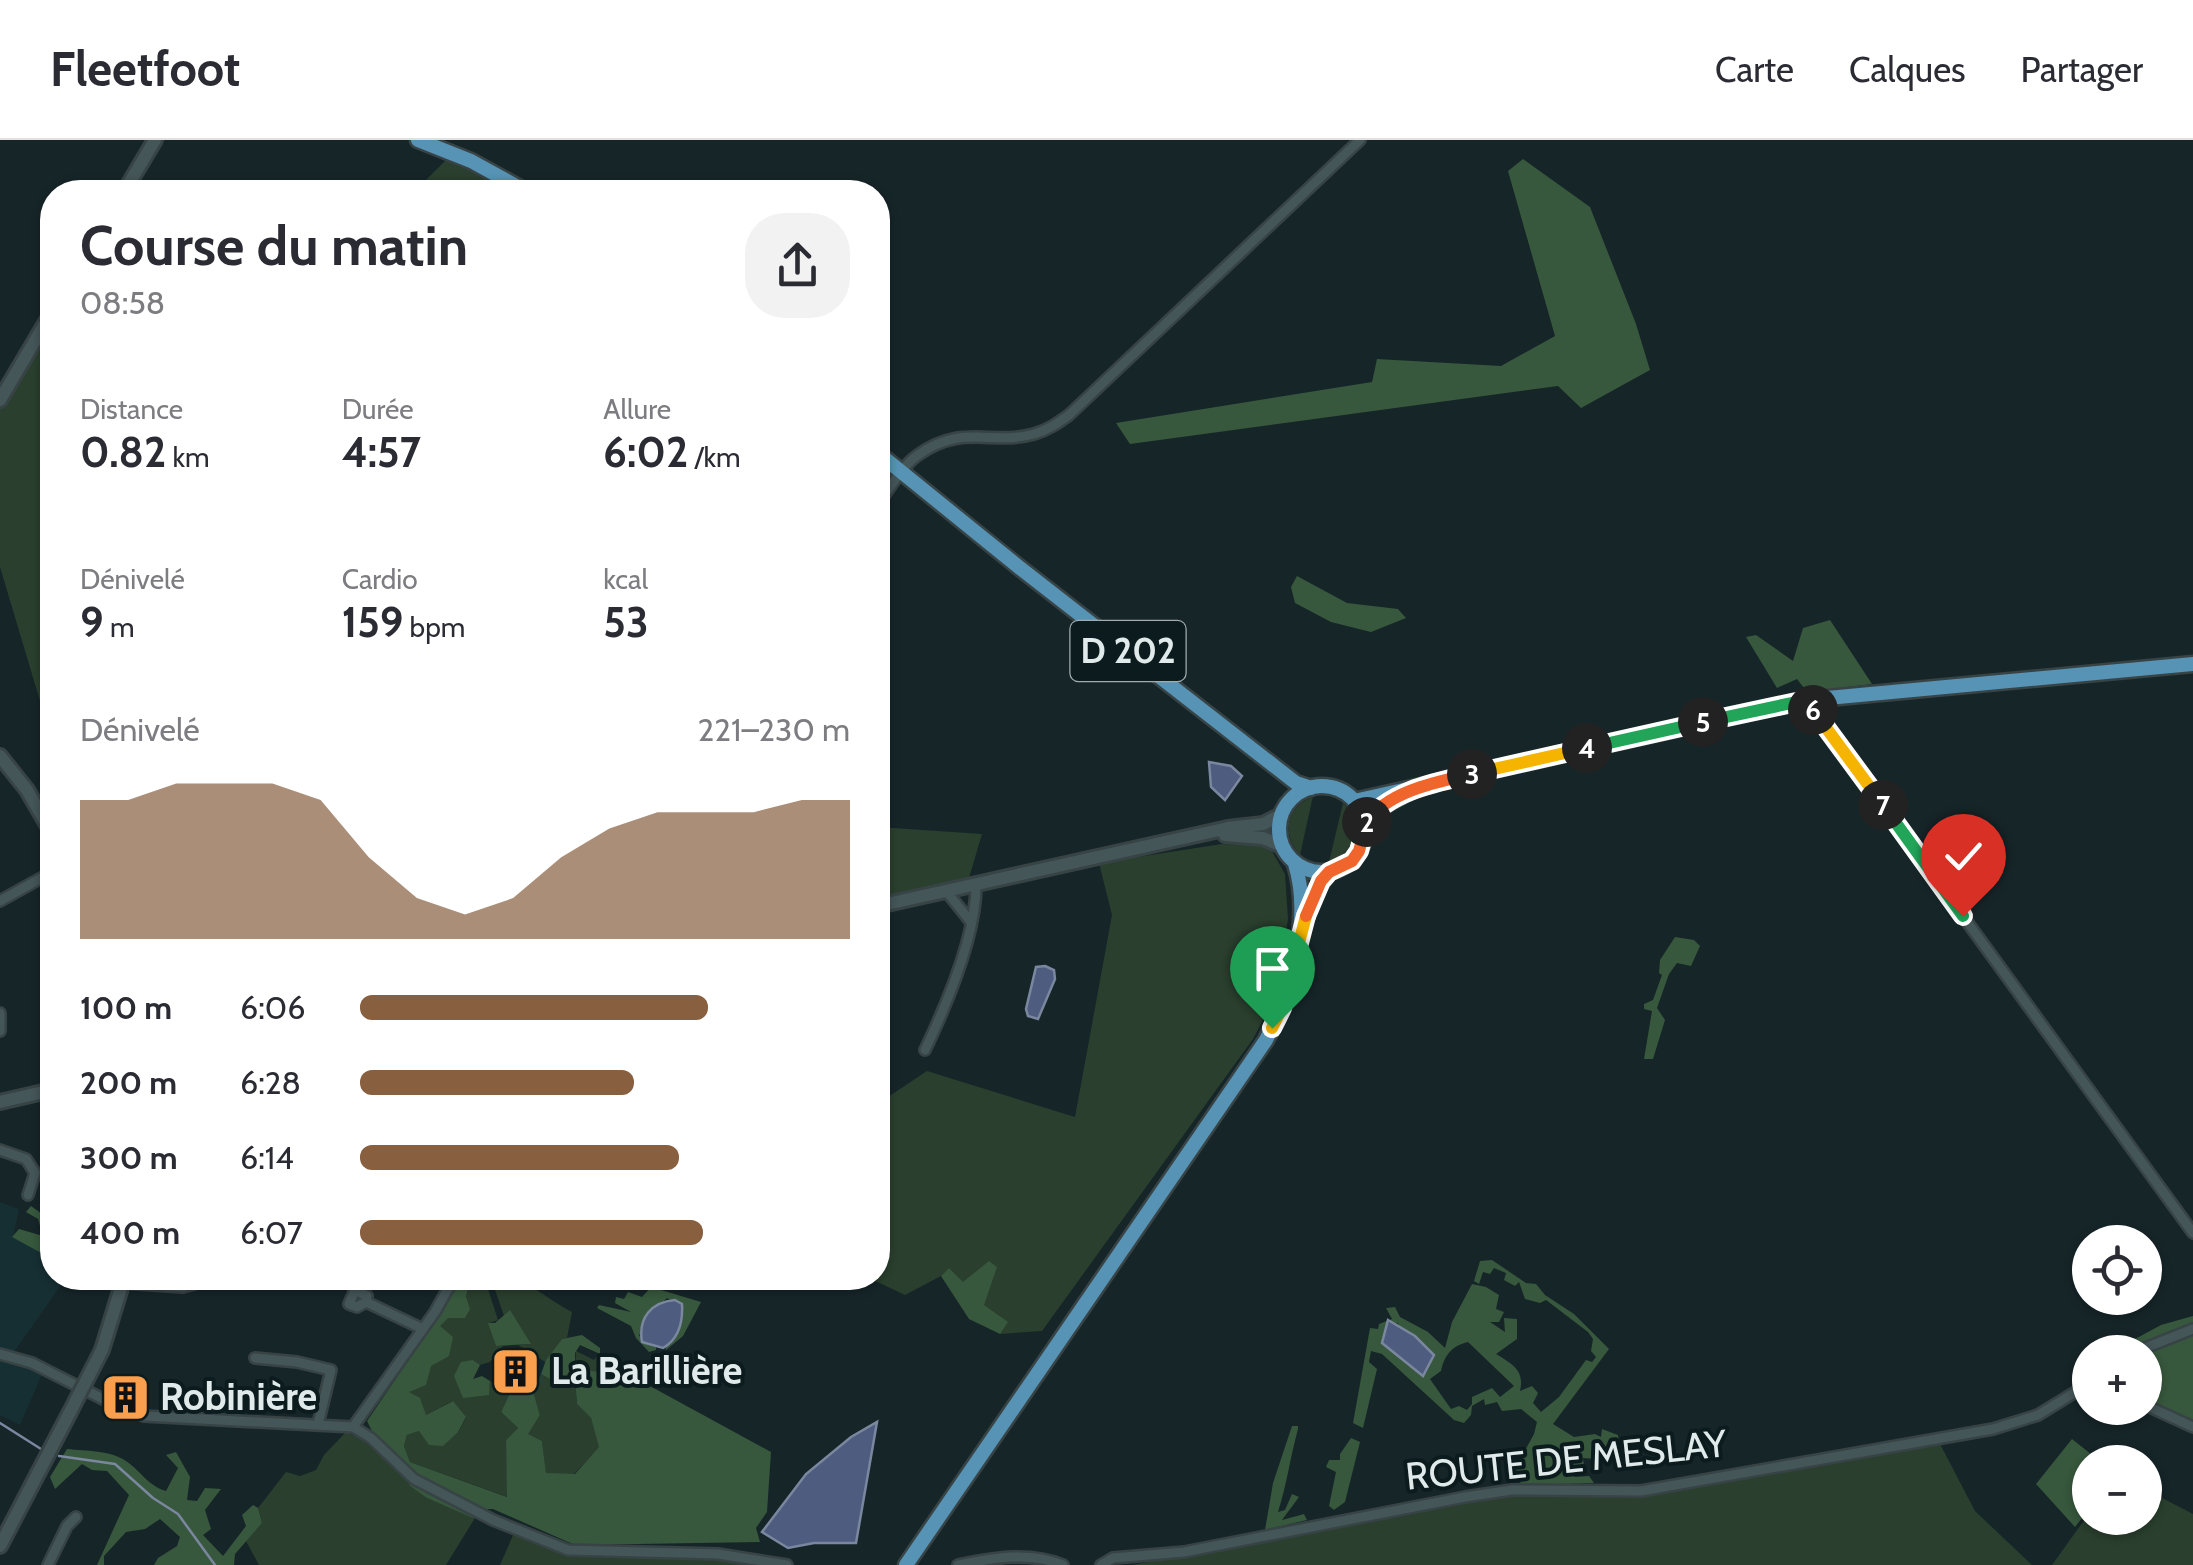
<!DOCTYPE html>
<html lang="fr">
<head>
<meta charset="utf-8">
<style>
  :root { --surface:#fff; --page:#f2f2f3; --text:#2b2b33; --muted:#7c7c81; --line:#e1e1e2; --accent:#885f3f }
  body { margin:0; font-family:Cabin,sans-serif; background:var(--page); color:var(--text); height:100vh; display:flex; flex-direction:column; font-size:38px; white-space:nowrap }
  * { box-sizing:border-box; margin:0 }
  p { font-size:32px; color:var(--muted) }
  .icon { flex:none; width:55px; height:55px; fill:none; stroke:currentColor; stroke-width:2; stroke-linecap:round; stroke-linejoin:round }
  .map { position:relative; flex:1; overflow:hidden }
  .side { position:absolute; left:40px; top:40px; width:850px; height:1110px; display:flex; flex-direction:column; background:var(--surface); border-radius:40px; box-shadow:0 2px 8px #0004 }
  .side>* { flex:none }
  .tools { position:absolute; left:2072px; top:1085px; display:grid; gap:20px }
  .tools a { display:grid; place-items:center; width:90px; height:90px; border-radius:50%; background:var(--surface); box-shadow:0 2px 8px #0004; font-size:50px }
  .pin { position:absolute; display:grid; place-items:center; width:85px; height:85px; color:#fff; margin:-102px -42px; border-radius:50% 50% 50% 0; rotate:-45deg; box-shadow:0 0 10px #0007 }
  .pin .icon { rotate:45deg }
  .km { position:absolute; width:50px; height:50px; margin:-25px; border-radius:50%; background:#222; color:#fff; font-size:28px; line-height:50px; text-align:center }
  .round { display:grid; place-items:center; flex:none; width:105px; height:105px; border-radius:40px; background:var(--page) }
  .overview { display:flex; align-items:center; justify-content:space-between; height:170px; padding:0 40px }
  h1 { font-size:55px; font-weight:700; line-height:75px }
  .metrics { display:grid; grid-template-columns:repeat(3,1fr); gap:15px; height:170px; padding:10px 40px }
  .metrics div { display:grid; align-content:center }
  .metrics b { font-size:42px; font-weight:700 }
  .metrics small { font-size:28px; font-weight:400 }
  .metrics p { font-size:28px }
  .chart { height:280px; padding:20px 40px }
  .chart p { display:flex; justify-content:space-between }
  .chart svg { width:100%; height:180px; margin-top:10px; fill:var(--accent); opacity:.7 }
  ul { padding:0 40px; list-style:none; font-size:32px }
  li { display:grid; grid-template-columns:160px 120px 1fr; align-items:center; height:75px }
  li i { height:25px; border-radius:12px; background:var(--accent) }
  header { display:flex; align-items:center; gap:60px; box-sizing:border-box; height:140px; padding:0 50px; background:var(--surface); border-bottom:2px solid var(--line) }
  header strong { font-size:48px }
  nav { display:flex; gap:55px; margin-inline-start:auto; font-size:35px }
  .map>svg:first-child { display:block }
  .built { fill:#162f33 }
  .green { fill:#2a3f2e }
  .forest { fill:#37583d; fill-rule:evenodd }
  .water { fill:#4e5c7f; stroke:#7a879f; stroke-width:2.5 }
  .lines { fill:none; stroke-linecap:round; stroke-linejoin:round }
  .stream { stroke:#7a879f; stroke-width:2.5 }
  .street-casing { stroke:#374345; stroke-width:14 }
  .secondary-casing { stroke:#374345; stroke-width:18 }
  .primary-casing { stroke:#374345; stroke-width:19 }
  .street { stroke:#455658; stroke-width:9 }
  .secondary { stroke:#455658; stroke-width:12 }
  .primary { stroke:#5693b4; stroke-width:14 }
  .secondary-bridge-casing { stroke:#374345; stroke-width:18; stroke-linecap:butt }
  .secondary-bridge { stroke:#455658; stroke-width:12 }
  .split-1-casing { stroke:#fff; stroke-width:20 }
  .split-2-casing { stroke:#fff; stroke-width:20 }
  .split-3-casing { stroke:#fff; stroke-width:20 }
  .split-4-casing { stroke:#fff; stroke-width:20 }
  .split-5-casing { stroke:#fff; stroke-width:20 }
  .split-6-casing { stroke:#fff; stroke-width:20 }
  .split-7-casing { stroke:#fff; stroke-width:20 }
  .split-8-casing { stroke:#fff; stroke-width:20 }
  .split-1 { stroke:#f5b400; stroke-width:12 }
  .split-2 { stroke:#f0652b; stroke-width:12 }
  .split-3 { stroke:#f0652b; stroke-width:12 }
  .split-4 { stroke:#f5b400; stroke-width:12 }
  .split-5 { stroke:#22a559; stroke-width:12 }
  .split-6 { stroke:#22a559; stroke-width:12 }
  .split-7 { stroke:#f5b400; stroke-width:12 }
  .split-8 { stroke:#22a559; stroke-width:12 }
  .labels { text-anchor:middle; stroke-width:8; stroke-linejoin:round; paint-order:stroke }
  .shield { fill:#0c1c1e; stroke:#a0acae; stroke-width:2.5 }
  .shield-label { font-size:35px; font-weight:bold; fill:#e0eaeb }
  .poi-label { font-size:38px; font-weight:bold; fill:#e0eaeb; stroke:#0c1c1e; text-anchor:start }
  .street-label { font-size:38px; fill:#e0eaeb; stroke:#0c1c1e }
</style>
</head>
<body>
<header>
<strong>Fleetfoot</strong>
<nav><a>Carte</a><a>Calques</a><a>Partager</a></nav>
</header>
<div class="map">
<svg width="2193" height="1425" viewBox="0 0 2193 1425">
  <rect width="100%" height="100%" fill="#162528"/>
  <path class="built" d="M0,1062L19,1069L13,1097L52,1119V1138H66L9,1219L42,1234L20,1285L0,1275Z"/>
  <path class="green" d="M450,16L522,52H414Z
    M52,178V589L43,571L0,427V266Z
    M1313,656L1300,715C1281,693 1286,668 1313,656Z
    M1343,663C1362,683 1357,713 1329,722Z
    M878,687L982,694L969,738L878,758Z
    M1222,704L1269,706L1285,734L1288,779L1276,855L1253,899L1042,1191L1000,1194L984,1165L949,1128L941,1136L905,1155L869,1138H878V927L888,957L927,931L1075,977L1112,775L1099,723Z
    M491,1138C528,1137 541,1156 572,1172L567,1198L562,1199L545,1222L518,1205L530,1204L509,1171L504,1176Z
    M470,1139L484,1147L486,1143L498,1180L489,1183L496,1206H503L490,1222L480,1225L473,1220L454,1236L488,1255L490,1241L509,1255L501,1272L518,1288L506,1300L508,1357L410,1322L404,1306L407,1295L419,1291L458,1292L466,1278L452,1261L426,1275L407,1252L439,1186L466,1158Z
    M576,1211L594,1220L598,1214L655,1244L653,1247L639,1240L575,1239L577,1264L591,1278L600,1307L574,1334H546L542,1301L527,1294L540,1275L533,1251L541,1234L566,1246L575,1239Z
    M346,1292L362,1299L427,1358L475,1378L446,1425H259L246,1401L262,1383L258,1368L286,1332L300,1336L316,1330L324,1315Z
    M1939,1302L1975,1371L2032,1425H1132L1497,1356L1622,1355Z
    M2145,1349L2193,1374V1425H2052L2090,1372V1378H2145Z
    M514,1393L569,1415L728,1419L759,1425H500Z"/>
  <path class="forest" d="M1523,19L1590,67L1636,184L1650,230L1581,268L1558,246L1130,304L1116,283L1372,242L1377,219L1501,226L1555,196L1508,31Z
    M1297,436L1347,463L1398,469L1406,478L1371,492L1331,482L1295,463L1291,447Z
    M1830,480L1872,544L1807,552L1797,539L1777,548L1746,497L1756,495L1793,521L1803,488Z
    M1675,797L1694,800L1700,806L1691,826L1677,823L1669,834L1657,868L1665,880L1653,919H1644L1652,871L1644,869V864L1653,860L1662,835L1659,833L1660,820Z
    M31,1066L42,1074L45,1086L52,1089V1119L12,1097L19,1089L43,1096L38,1079L26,1072Z
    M1492,1120L1526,1143L1536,1144L1545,1155L1574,1174L1609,1209L1553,1284L1574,1297L1595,1294L1601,1297L1602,1289L1618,1295L1619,1307L1602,1309L1597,1319L1583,1318L1584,1326L1574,1337L1589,1336L1594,1343L1526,1345L1510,1338L1534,1294L1537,1282L1521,1269L1502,1271L1497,1262L1485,1265L1484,1259L1472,1266L1471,1275L1464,1283L1454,1280L1382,1214L1371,1211L1369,1222L1377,1229L1363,1288L1353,1283L1370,1188L1378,1189L1379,1184L1392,1179L1386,1168L1395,1167L1400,1177L1428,1192L1445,1208L1452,1182L1472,1144L1486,1147L1499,1155L1496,1169L1504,1172L1499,1182H1490L1505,1192L1504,1178L1517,1179V1199L1496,1214C1512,1224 1525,1230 1520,1251L1532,1246L1538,1253L1533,1263L1541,1272L1559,1257L1586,1220L1592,1222L1596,1217L1591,1211L1593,1199L1588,1192L1546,1160L1540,1163L1525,1159L1519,1142L1515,1146L1504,1140L1506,1133L1494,1128L1490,1134L1483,1132L1479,1144L1474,1141L1480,1121ZM1398,1183L1399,1193L1434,1216L1426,1233L1386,1191V1185L1388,1189ZM1468,1202L1514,1246L1500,1257L1492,1248L1472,1257V1264L1467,1270L1459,1266L1451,1269L1430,1239L1441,1231C1445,1214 1452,1206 1468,1202Z
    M989,1121L997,1127L984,1165L1008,1182L1000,1194L969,1179L941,1136L949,1128L963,1142Z
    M457,1138H488L483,1148L470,1140L466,1157L470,1169L465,1178H448L440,1186L453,1197L449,1216L431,1226L426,1245L409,1252L420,1258L426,1275L453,1261L466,1277L458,1292L443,1306L429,1305L419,1291L407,1295L404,1306L410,1322L507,1357L506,1300L518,1288L501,1272L509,1255L533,1251L540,1275L528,1294L542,1301L546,1333L575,1334L599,1307L591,1278L577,1264L575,1240L565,1247L541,1234L546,1220L562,1199L582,1195L600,1208V1214L580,1205L575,1213V1231L577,1228L639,1240L771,1312L767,1372L756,1388L760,1402L575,1405L493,1369H484L473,1378L427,1358L409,1345L418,1336L372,1291L367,1281L440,1174Z
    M651,1147L701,1162L683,1196L666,1210L664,1202L681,1167L667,1158L647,1177L639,1196L656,1200V1210L649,1212L636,1198L631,1186L597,1168L599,1165L631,1172L615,1163L616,1157L624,1159L628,1152L642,1157Z
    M510,1170L531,1204L496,1206L488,1183H495Z
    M2193,1176V1283L2145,1260V1212H2111L2161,1185Z
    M473,1220L480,1225L473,1239L482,1236L490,1241L489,1255L463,1258L454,1236L461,1222Z
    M1292,1286H1298V1289C1290,1318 1287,1344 1278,1372L1285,1370L1292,1354L1299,1357L1282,1380L1304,1374L1307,1380L1265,1390L1273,1343Z
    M1351,1298L1360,1302L1345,1362L1334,1370L1329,1366L1336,1332L1326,1327L1329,1320H1340V1314Z
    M2072,1299L2101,1322H2090V1368L2075,1387L2036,1344Z
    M67,1309C86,1311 110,1310 126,1321C141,1331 148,1346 166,1351L178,1328L166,1315L176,1312L190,1337L187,1360L197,1361L205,1348L221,1349L205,1370L211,1389L203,1395L223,1416L246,1386L242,1375L253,1365L258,1368L262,1383L235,1414L234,1425H154L158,1418L177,1406L180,1397L160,1379L145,1389L126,1392L104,1416V1425H97L129,1355L107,1331L92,1330L82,1324L55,1349L50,1337Z"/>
  <path class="water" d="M1209,622L1231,626L1242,636L1225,660L1211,647Z
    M1045,826L1054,830L1055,839L1038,879L1028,876L1026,869L1036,827Z
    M675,1160L682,1164C683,1182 679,1199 663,1208L642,1202C638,1178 651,1162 675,1160Z
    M1388,1180L1415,1196L1434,1215L1423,1236L1382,1203Z
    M877,1282L856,1403H814L788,1408L762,1392L806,1334L851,1297Z"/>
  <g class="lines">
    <path class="stream" d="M0,1283L41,1309
      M59,1316L115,1324L153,1358L178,1374L215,1425"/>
    <defs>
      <path id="street" d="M878,364C891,347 901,327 918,315C963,283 992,306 1034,294C1048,290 1058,283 1069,275L1360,0
        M1806,560L2193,1093
        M946,751L971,782
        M0,761L52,732
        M0,873V891
        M925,910C947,864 976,796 976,745
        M0,1010L26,1019L35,1033L28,1055
        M123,1143L183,1147L205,1141H266L270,1138
        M366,1162L357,1167L349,1164L355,1150L367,1156L366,1162L423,1189
        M2135,1212L2193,1189
        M0,1214L32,1223L107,1261L144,1276L353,1287L371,1298L414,1339L493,1380L568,1410L718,1414L787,1425
        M255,1218L297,1222L331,1230L318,1284
        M2145,1265L2193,1287
        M353,1287L435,1172L454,1138
        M48,1425L67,1386L76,1377
        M958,1425C994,1418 1028,1411 1063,1425
        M1101,1425L1113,1418L1184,1412L1465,1357L1512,1350L1641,1351L1993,1289L2038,1275L2090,1243"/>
      <path id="secondary" d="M124,52L155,0
        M0,260L52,172
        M0,616L27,650L52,693
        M1225,695L1263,698L1282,706
        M878,766L1228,688L1263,684L1281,675
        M0,962L52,950
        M102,1210L124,1138
        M0,1406L69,1274"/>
      <path id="primary" d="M418,0L471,21L527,52
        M878,313L1020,428L1296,643L1311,648
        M1279 689a43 43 0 1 1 86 0a43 43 0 1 1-86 0Z
        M1354,661L1806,560L2193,524
        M1365,686L1376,670L1402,656
        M1304,779L1316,750L1329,732
        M906,1425L1266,900C1292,850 1312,779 1295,724"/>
    </defs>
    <use href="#street" class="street-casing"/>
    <use href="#secondary" class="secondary-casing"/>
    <use href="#primary" class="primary-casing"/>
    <use href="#street" class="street"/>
    <use href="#secondary" class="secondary"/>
    <use href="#primary" class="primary"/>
    <defs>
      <path id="secondary-bridge" d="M69,1274L102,1210"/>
    </defs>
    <use href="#secondary-bridge" class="secondary-bridge-casing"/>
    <use href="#secondary-bridge" class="secondary-bridge"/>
  </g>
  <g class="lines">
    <defs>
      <path id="split-1" d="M1272,888L1282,868L1306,776"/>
      <path id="split-2" d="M1306,776L1321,741L1329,732L1352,721L1359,711L1367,682"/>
      <path id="split-3" d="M1367,682C1388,651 1437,642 1472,634"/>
      <path id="split-4" d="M1472,634L1587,608"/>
      <path id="split-5" d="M1587,608L1703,582"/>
      <path id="split-6" d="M1703,582L1806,560L1813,570"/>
      <path id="split-7" d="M1813,570L1883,665"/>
      <path id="split-8" d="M1883,665L1963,776"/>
    </defs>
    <use href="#split-1" class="split-1-casing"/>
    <use href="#split-2" class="split-2-casing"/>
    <use href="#split-3" class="split-3-casing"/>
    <use href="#split-4" class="split-4-casing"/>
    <use href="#split-5" class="split-5-casing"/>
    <use href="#split-6" class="split-6-casing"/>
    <use href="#split-7" class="split-7-casing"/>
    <use href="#split-8" class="split-8-casing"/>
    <use href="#split-1" class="split-1"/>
    <use href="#split-2" class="split-2"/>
    <use href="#split-3" class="split-3"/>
    <use href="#split-4" class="split-4"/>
    <use href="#split-5" class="split-5"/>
    <use href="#split-6" class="split-6"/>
    <use href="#split-7" class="split-7"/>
    <use href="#split-8" class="split-8"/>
  </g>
  <defs>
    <symbol id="building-square" viewBox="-11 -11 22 22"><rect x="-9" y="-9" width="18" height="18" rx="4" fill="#f99f4d" stroke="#0c1c1e"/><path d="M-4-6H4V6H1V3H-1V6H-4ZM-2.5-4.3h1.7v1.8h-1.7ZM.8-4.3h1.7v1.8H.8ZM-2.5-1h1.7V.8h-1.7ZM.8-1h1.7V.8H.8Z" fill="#111"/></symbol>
  </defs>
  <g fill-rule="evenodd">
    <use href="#building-square" x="488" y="1204" width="55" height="55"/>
    <use href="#building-square" x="98" y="1230" width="55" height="55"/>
  </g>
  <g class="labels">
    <rect class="shield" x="1070.5" y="481" width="115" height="60" rx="8"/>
    <g class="shield-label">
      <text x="1128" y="523">D 202</text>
    </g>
    <g class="poi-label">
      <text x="551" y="1244">La Barillière</text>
      <text x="160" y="1270">Robinière</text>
    </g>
    <g class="street-label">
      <text transform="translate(1566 1320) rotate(-6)" y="13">ROUTE DE MESLAY</text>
    </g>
  </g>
</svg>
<div class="tools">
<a><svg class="icon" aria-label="locate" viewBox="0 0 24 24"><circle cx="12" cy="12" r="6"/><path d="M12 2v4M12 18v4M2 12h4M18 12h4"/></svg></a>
<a>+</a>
<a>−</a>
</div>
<div class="pin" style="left:1272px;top:888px;background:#1e9e55"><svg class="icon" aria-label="arrive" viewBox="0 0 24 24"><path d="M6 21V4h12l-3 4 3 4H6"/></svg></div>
<div class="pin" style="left:1963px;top:776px;background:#d93025"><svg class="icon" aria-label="check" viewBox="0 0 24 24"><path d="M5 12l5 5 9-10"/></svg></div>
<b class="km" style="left:1367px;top:682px">2</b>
<b class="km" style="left:1472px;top:634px">3</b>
<b class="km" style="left:1587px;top:608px">4</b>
<b class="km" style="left:1703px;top:582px">5</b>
<b class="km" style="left:1813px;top:570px">6</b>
<b class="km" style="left:1883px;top:665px">7</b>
<section class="side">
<div class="overview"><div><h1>Course du matin</h1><p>08:58</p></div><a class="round"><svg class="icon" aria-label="share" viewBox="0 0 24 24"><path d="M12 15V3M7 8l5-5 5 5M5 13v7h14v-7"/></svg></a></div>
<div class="metrics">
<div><p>Distance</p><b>0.82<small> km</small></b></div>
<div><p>Durée</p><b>4:57</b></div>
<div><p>Allure</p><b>6:02<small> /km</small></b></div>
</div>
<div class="metrics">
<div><p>Dénivelé</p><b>9<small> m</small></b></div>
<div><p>Cardio</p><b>159<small> bpm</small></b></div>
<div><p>kcal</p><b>53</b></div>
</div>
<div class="chart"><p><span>Dénivelé</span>221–230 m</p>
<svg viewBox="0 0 160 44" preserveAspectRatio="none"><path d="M0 44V10L10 10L20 6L30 6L40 6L50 10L60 24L70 34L80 38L90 34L100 24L110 17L120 13L130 13L140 13L150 10L160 10V44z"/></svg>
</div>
<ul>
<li><b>100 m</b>6:06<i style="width:71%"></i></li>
<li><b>200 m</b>6:28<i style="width:56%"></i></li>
<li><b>300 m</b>6:14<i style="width:65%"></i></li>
<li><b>400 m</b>6:07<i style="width:70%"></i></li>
</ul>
</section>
</div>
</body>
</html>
